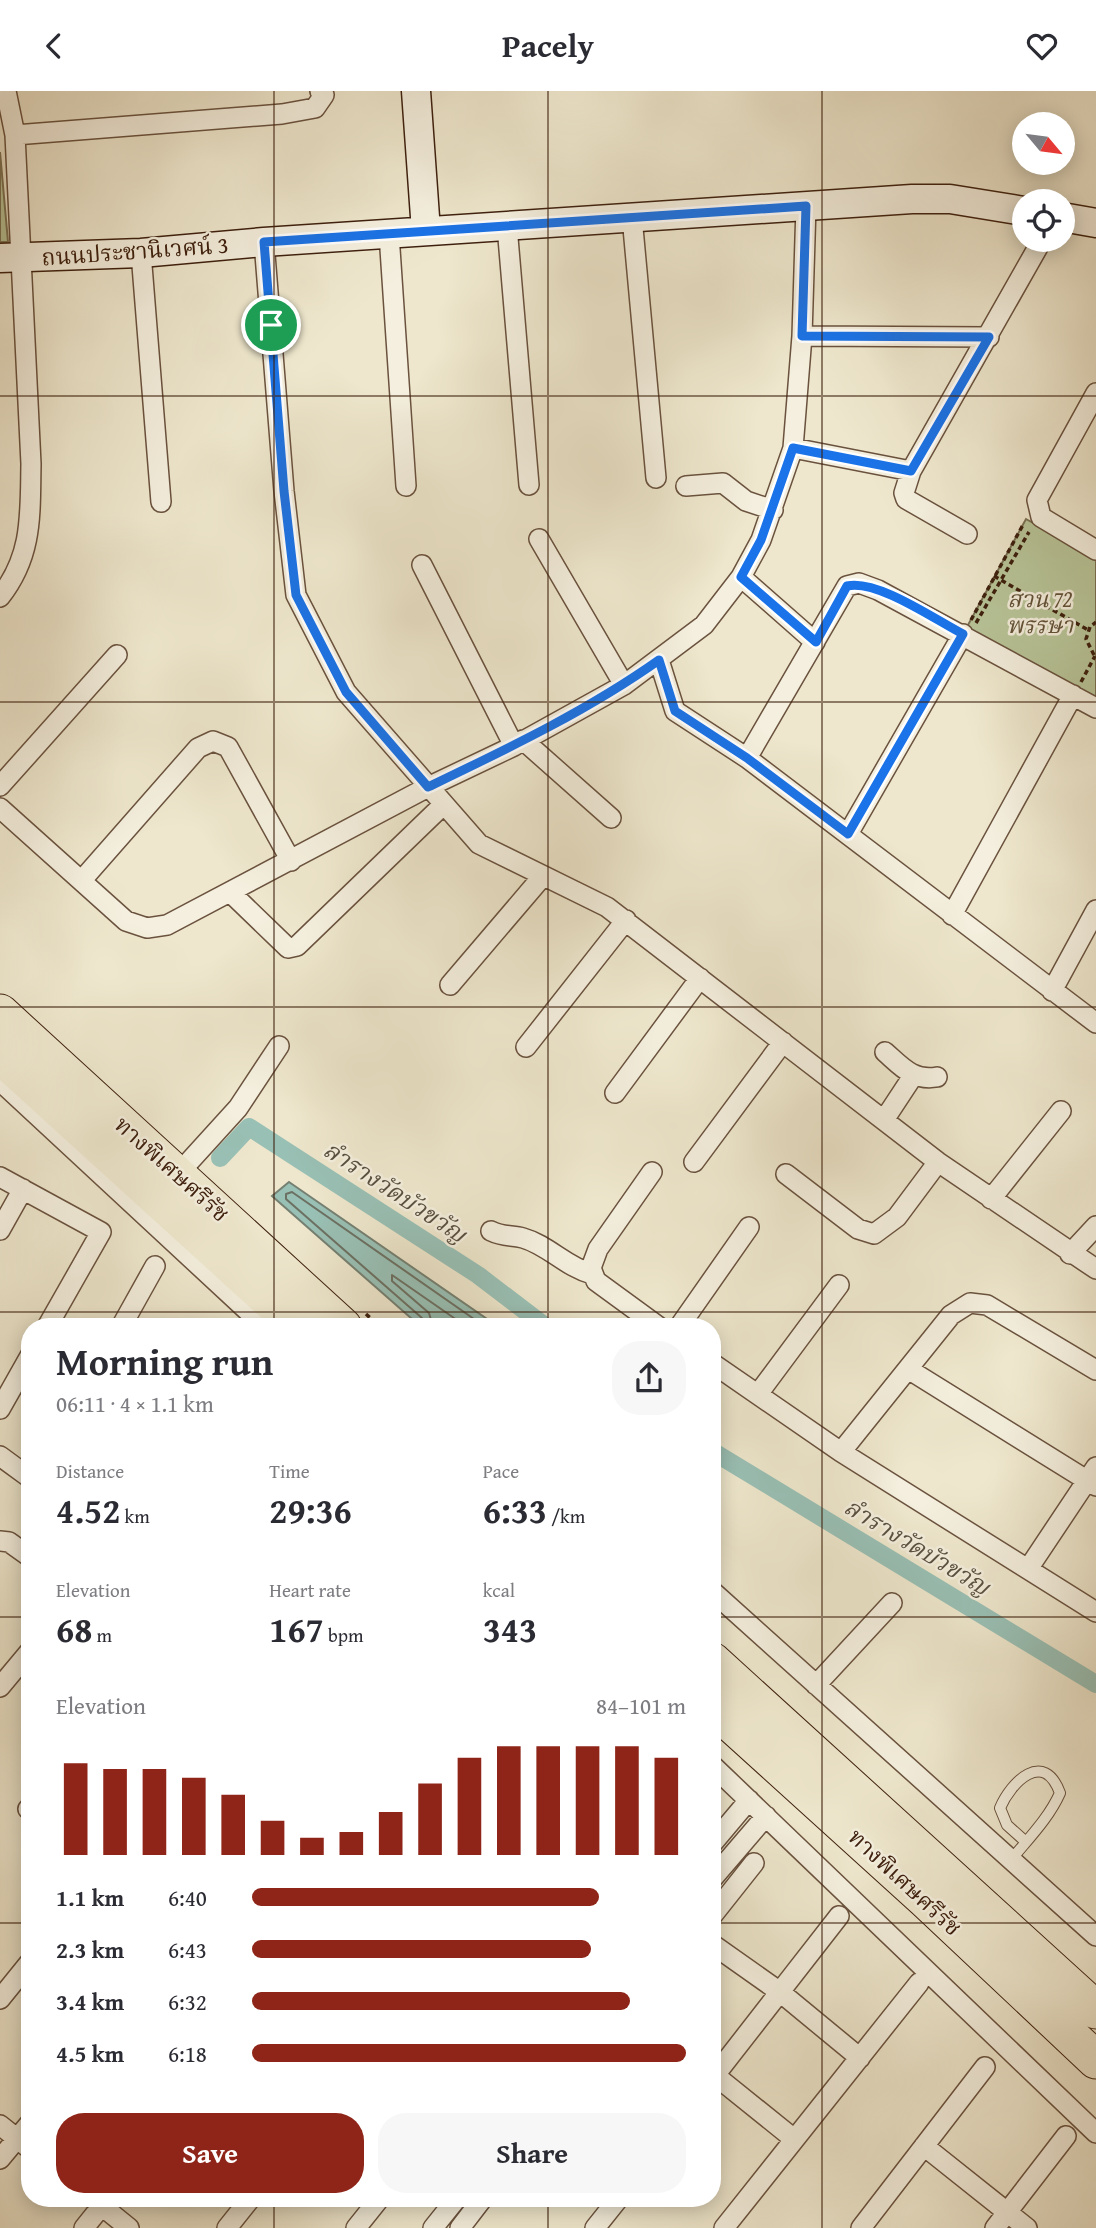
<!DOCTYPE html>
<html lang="en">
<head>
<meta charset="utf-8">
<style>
  :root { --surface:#fff; --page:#f7f7f7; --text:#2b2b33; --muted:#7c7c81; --accent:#8f2418 }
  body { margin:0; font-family:"Gentium Book Plus","Noto Serif Thai",serif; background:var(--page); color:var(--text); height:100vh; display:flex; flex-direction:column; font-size:26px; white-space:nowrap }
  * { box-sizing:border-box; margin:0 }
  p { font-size:23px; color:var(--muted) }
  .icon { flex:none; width:38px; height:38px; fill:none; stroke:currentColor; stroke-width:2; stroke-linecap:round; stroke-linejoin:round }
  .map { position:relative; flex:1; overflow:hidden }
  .sheet { position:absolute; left:21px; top:1227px; width:700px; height:889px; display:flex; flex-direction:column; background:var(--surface); border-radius:28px; box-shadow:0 4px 18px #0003 }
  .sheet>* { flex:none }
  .needle { width:46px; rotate:119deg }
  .buttons { position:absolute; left:1012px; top:21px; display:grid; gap:14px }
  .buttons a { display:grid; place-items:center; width:63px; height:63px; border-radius:50%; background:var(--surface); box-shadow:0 4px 18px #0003; font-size:35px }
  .pin { position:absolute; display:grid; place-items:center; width:60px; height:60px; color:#fff; margin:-30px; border:4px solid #fff; border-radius:50%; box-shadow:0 2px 7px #0007 }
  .round { display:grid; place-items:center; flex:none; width:74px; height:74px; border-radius:28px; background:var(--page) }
  .overview { display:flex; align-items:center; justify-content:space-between; height:119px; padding:0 35px }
  h1 { font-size:38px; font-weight:800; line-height:52px }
  .metrics { display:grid; grid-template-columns:repeat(3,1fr); gap:10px; height:119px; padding:7px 35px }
  .metrics div { display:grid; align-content:center }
  .metrics b { font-size:35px; font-weight:800 }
  .metrics small { font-size:19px; font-weight:400 }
  .metrics p { font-size:19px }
  .chart { height:196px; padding:14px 35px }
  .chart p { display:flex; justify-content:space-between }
  .chart svg { width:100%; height:126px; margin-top:7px; stroke:var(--accent); stroke-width:6 }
  .cta { display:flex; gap:14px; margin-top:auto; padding:14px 35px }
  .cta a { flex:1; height:80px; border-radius:28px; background:var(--accent); color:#fff; font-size:28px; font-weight:800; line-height:80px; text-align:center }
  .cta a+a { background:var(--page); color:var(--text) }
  ul { padding:0 35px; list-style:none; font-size:23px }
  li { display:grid; grid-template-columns:112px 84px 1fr; align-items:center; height:52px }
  li i { height:18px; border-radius:9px; background:var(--accent) }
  header { display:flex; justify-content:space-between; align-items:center; height:91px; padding:0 35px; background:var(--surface); font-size:32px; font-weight:800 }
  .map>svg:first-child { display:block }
  .green { fill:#b8c599; stroke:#7b7254; stroke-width:2 }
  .water { fill:#99c0b5; stroke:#758072; stroke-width:2 }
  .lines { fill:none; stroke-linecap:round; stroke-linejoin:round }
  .shore { stroke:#6c7062; stroke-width:2 }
  .canal { stroke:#99c0b5; stroke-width:18 }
  .lane-casing { stroke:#6a523e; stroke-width:12 }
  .street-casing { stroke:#6a523e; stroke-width:22 }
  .secondary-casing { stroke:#3e200e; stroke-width:31 }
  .highway-casing { stroke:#3e200e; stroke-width:39 }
  .path { stroke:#3e200e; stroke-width:3.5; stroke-dasharray:5 3.5; stroke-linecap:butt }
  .lane { stroke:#f4efde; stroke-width:10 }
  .street { stroke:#f4efde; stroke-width:19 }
  .secondary { stroke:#f4efde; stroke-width:28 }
  .highway { stroke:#eee7cd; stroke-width:37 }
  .route-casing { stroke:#fff; stroke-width:14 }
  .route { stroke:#1a73e8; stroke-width:9 }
  .grid { fill:none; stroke:#3e200e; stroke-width:2; stroke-opacity:0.55 }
  .labels { text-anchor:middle; stroke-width:5; stroke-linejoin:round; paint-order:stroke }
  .street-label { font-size:23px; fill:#3e200e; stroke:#f4efde }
  .park-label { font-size:23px; font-style:italic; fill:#635238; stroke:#f4efde }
  .water-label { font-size:24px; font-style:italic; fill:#595040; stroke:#f4efde }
</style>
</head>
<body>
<header><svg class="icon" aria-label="back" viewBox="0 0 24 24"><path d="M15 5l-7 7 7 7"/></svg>Pacely<svg class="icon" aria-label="heart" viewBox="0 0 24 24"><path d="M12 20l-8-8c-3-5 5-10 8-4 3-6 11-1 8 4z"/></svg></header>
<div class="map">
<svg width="1096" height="2137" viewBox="0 0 1096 2137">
  <rect width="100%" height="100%" fill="#eee7cd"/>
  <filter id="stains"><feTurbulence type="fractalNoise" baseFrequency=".00286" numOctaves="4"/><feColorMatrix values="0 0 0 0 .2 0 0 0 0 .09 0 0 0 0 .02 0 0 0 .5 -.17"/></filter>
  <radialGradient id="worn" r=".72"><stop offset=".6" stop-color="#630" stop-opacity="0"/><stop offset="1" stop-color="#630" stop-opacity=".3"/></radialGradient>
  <path class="green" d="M0,61L8,151H0Z
    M1026,428L1096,467V618L963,543Z"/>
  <path class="water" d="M289,1091L487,1228L481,1235H420L272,1105Z"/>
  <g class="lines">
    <path class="shore" d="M424,1236L422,1227L286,1108V1103L292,1101L474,1228L476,1236
      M433,1236L429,1222L392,1190V1184L467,1236"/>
    <path class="canal" d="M220,1067L249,1036L478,1184L546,1236
      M712,1360L1096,1593"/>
    <defs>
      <path id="lane" d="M1011,1769C1028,1748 1049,1727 1060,1702C1044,1658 1011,1691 1000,1717L1007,1734L1026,1751"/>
      <path id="street" d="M15,44L282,23L315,17L324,4L320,0
        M632,126L656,387
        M507,135L529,394
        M389,143L406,395
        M264,151L284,400L296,504L346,601L479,753L607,816L938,1071L1096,1178
        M141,162L161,411
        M802,245L989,246
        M1096,302L1037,409L1041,426L1096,459
        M793,357L911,380
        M686,395L723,392L746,410L773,419
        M967,443L906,408L904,402L911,380L1042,149
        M539,448L624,594
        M422,474L514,655
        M741,486L815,551
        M0,506C33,464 30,424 31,373L15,44L6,0
        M659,569L675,620L747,667L1096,932
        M523,649L611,727
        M747,667L847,495L859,492L878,499L1096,617
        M0,695L117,564
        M0,717L126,830L147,837L167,834L428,696L514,655L624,594L704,534L741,486L761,449L793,357L802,245L806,115
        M848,743L963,543
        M82,789L198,657L213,650L228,656L291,770
        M231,802L288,857L297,855L442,715
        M952,824L1073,604
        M450,894L542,786
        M1052,900L1096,819
        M526,956L626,829
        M885,961C902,976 913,990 937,986
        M0,990L265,1236
        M615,1002L700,887
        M884,1029L913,985
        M694,1071L783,951
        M188,1072L238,1017L279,955
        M652,1081L598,1158L591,1177L596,1190L659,1236
        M786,1083L858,1138L874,1143L897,1126L938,1071
        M0,1086L101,1141L47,1236
        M991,1108L1061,1020
        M0,1139L23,1098
        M491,1140C503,1146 512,1144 523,1147C548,1154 566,1176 592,1183
        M1070,1163L1096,1135
        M121,1236L155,1175
        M679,1236L749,1136
        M712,1272L841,1361L1096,1521
        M908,1278L1096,1395
        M758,1303L839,1194
        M0,1318L30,1265
        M841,1361L951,1224L970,1212L987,1214L1096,1279
        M0,1365L30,1387
        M0,1450L9,1451L30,1466
        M1028,1478L1096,1376
        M712,1500L1096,1845
        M816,1594L892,1512
        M0,1596L30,1560
        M712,1674L1096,2042
        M28,1718L30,1716
        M712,1753L749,1709
        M712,1788L766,1725
        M712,1825L754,1772
        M712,1853L780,1901L860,1967
        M0,1908L30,1871
        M712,1982L794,2048
        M712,1988L839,1825
        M0,2034L30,2058
        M924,2055L1027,2137
        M0,2068L30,2032
        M92,2107L129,2137
        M84,2137L108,2107
        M227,2137L251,2107
        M356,2137L380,2107
        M433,2137L457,2107
        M460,2137L483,2107
        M595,2137L619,2107
        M724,2137L919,1892
        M861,2137L985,1976
        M995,2137L1066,2045"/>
      <path id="secondary" d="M416,0L426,140
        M1062,126L1096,132
        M0,167L141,162L264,151L912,108H950L1024,120"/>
      <path id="highway" d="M0,922L343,1236
        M0,964L299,1236
        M712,1570L1096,1919
        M712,1615L925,1808L1096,1969"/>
    </defs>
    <use href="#lane" class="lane-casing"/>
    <use href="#street" class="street-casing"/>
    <use href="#secondary" class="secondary-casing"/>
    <use href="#highway" class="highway-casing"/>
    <path class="path" d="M994,485L1088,539
      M971,529L1024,432
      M976,532L1029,441
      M1094,564L1086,548L1090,536L1096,531
      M1081,591L1095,565
      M366,1223L380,1236"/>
    <use href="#lane" class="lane"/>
    <use href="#street" class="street"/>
    <use href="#secondary" class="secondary"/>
    <use href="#highway" class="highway"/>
  </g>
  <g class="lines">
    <defs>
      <path id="route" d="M806,115L802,245L989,246L911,380L793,357L761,449L741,486L816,551L847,495C877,488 934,528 963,543L848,743L747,667L675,620L659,569C587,620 507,658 428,696L346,601L296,504L284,400L264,151Z"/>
    </defs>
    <use href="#route" class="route-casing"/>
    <use href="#route" class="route"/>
  </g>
  <path class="grid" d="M274,0V1236M548,0V1236M822,0V2137M0,305H1096M0,611H1096M0,916H1096M0,1221H1096M0,1526H30M712,1526H1096M0,1832H30M712,1832H1096M274,2107V2137M548,2107V2137"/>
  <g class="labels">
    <g class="street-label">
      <text transform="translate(135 160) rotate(-4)" y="8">ถนนประชานิเวศน์ 3</text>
      <text transform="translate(172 1078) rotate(42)" y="8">ทางพิเศษศรีรัช</text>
      <text transform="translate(905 1791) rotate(43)" y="8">ทางพิเศษศรีรัช</text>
    </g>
    <g class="park-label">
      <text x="1040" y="516">สวน 72<tspan x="1040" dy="26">พรรษา</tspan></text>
    </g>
    <g class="water-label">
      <text transform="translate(395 1101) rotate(33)" y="8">ลำรางวัดบัวขวัญ</text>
      <text transform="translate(917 1456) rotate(31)" y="8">ลำรางวัดบัวขวัญ</text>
    </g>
  </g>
  <rect width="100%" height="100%" filter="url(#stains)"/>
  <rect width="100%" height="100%" fill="url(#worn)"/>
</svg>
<div class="buttons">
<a><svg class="needle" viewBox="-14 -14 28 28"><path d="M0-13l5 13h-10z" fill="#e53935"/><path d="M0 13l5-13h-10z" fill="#7c7c81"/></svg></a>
<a><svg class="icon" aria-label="locate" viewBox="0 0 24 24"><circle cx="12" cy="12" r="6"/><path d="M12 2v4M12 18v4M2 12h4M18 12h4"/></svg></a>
</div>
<div class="pin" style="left:271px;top:234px;background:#1e9e55"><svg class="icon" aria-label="arrive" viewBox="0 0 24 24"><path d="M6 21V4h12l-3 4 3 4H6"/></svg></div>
<section class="sheet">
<div class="overview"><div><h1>Morning run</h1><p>06:11 · 4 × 1.1 km</p></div><a class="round"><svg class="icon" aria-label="share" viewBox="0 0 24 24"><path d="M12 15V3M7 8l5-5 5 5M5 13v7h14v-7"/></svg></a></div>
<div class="metrics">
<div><p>Distance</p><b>4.52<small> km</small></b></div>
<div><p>Time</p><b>29:36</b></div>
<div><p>Pace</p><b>6:33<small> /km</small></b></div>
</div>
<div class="metrics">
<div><p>Elevation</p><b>68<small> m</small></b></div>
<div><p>Heart rate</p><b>167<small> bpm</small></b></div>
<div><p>kcal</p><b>343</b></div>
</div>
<div class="chart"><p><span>Elevation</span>84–101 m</p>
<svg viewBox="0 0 160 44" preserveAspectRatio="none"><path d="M5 44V12M15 44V14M25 44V14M35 44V17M45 44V23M55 44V32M65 44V38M75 44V36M85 44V29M95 44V19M105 44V10M115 44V6M125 44V6M135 44V6M145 44V6M155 44V10"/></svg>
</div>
<ul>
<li><b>1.1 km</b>6:40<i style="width:80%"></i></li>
<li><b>2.3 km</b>6:43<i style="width:78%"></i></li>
<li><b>3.4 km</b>6:32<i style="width:87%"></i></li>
<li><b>4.5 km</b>6:18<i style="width:100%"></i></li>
</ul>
<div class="cta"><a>Save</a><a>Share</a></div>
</section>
</div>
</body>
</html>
